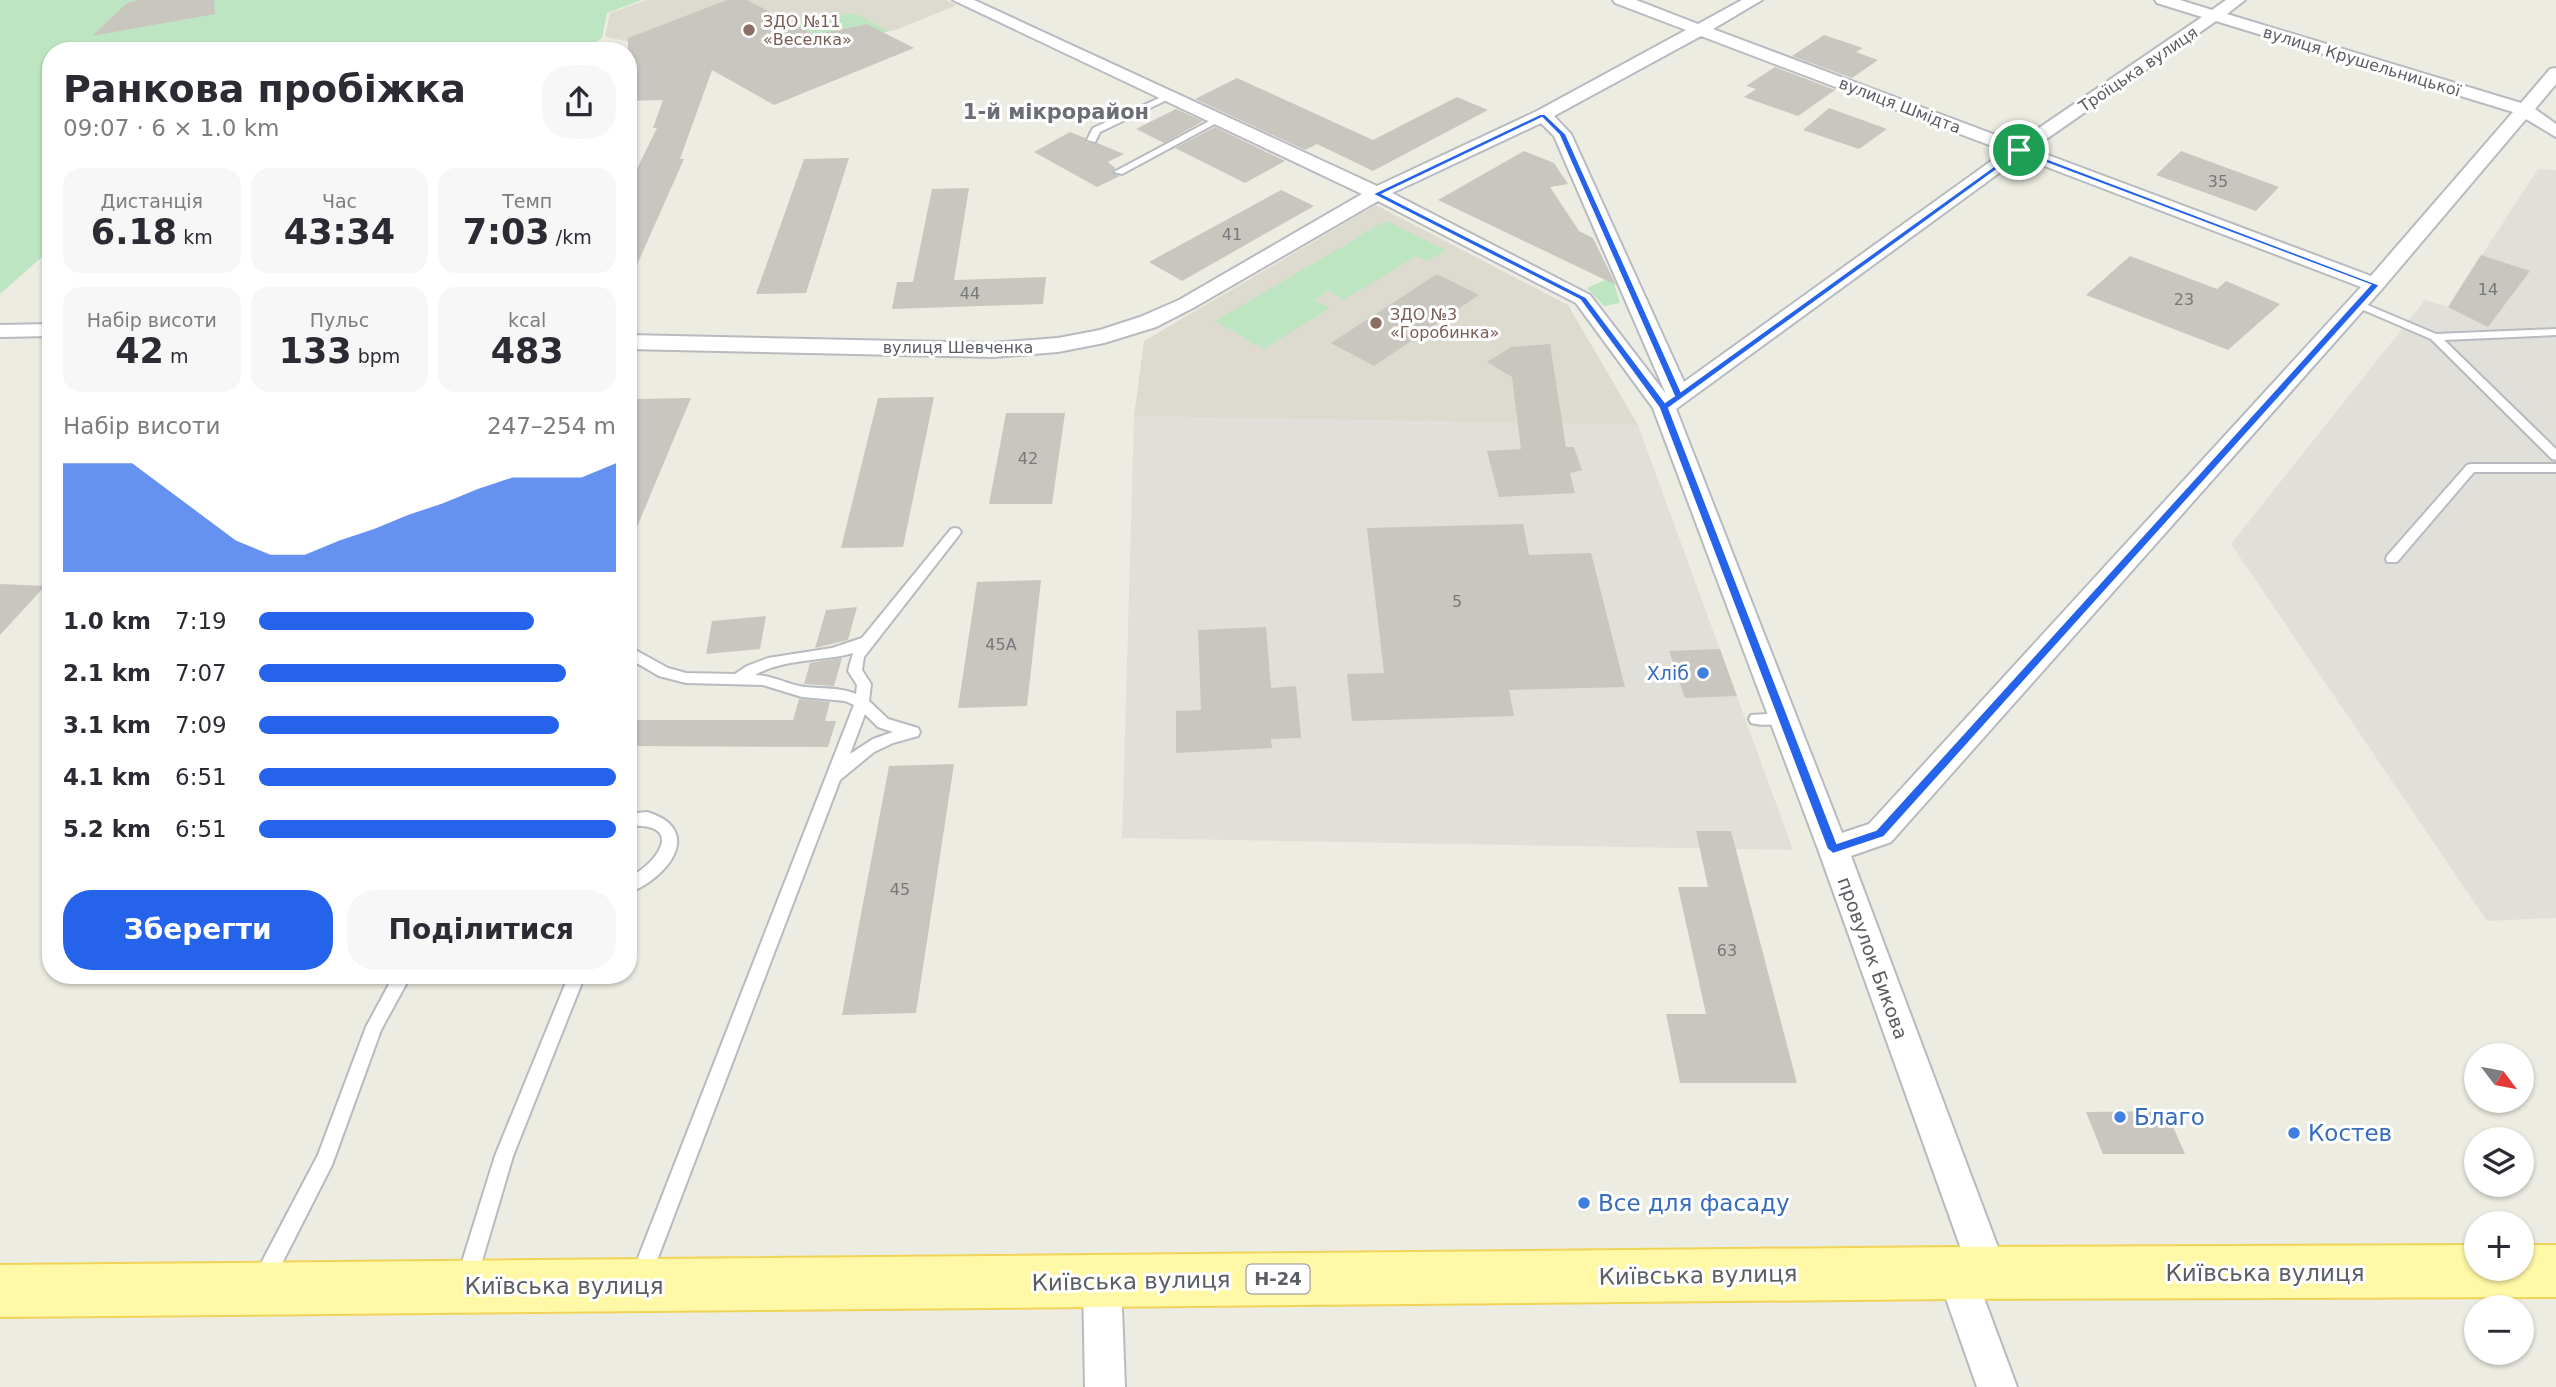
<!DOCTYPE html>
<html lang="uk">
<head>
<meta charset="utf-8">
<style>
  :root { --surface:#fff; --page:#f7f7f7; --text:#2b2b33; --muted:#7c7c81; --accent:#2563eb }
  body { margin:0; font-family:"DejaVu Sans",sans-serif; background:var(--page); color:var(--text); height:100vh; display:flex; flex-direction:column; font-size:26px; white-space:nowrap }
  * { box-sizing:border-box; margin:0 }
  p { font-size:23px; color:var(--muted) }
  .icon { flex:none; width:38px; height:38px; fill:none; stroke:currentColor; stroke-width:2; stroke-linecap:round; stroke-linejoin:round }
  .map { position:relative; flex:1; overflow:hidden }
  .side { position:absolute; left:42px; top:42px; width:595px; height:942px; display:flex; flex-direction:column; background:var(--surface); border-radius:28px; box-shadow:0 2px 5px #0004 }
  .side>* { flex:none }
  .needle { width:46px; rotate:122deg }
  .tools { position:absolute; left:2464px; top:1043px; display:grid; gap:14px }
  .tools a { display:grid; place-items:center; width:70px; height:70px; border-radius:50%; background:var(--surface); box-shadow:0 2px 5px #0004; font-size:35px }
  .pin { position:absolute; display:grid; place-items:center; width:60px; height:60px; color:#fff; margin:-30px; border:4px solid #fff; border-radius:50%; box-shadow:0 2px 7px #0007 }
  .round { display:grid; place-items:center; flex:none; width:74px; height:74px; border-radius:28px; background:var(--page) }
  .summary { display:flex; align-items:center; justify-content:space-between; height:119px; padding:0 21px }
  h1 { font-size:38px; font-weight:700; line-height:52px }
  .figures { display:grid; grid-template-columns:repeat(3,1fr); gap:10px; height:119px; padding:7px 21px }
  .figures div { display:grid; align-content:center; border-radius:18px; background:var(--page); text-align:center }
  .figures b { font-size:35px; font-weight:700 }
  .figures small { font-size:19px; font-weight:400 }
  .figures p { font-size:19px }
  .chart { height:196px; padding:14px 21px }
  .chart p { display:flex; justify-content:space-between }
  .chart svg { width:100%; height:126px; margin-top:7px; fill:var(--accent); opacity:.7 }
  .button { display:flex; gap:14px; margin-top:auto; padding:14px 21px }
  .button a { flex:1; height:80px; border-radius:28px; background:var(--accent); color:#fff; font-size:28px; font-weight:700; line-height:80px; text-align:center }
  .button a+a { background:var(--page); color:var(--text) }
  ul { padding:0 21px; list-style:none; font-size:23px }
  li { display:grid; grid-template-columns:112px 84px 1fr; align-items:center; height:52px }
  li i { height:18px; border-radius:9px; background:var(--accent) }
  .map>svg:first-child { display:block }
  .industrial { fill:#e1dfda }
  .education { fill:#dddbd0 }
  .green { fill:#bee5c2 }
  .building { fill:#c8c6bf }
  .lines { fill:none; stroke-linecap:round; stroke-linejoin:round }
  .service-casing { stroke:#b7babf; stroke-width:4 }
  .minor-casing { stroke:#b7babf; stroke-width:4 }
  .primary-casing { stroke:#f1d457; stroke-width:4 }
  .service { fill:#fff; fill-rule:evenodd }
  .minor { fill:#fff; fill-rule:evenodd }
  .primary { fill:#fff8a6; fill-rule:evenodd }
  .route { fill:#2563eb; stroke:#fff; stroke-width:2; fill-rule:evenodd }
  .education-dot { fill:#8d6e63; stroke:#fff; stroke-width:2.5 }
  .shop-dot { fill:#3f7fe0; stroke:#fff; stroke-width:2.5 }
  .labels { text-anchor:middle; stroke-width:6; stroke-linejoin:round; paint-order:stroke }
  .far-education-label { font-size:16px; fill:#785e54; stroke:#fff; text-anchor:start }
  .far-street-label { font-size:16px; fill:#5a5e63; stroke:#fff }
  .number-label { font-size:16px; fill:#76787a }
  .shield { fill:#fff; stroke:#8c8e92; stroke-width:2 }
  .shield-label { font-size:18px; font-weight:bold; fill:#5a5e63 }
  .shop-label { font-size:19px; fill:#366cbe; stroke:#fff; text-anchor:end }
  .street-label { font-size:19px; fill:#5a5e63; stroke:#fff }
  .far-district-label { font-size:21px; font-weight:bold; fill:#6b6f75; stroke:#fff }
  .near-shop-label { font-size:23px; fill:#366cbe; stroke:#fff; text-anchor:start }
  .near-street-label { font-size:23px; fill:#5a5e63; stroke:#fff }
</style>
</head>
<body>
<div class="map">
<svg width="2556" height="1387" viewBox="0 0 2556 1387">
  <rect width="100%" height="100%" fill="#edece2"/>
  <path class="industrial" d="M2538,169L2556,170V918L2487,921L2231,544L2425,300L2448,307Z
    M1134,416L1638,425L1793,850L1122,838Z"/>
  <path class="education" d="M647,0H946L957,5L896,30L727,60L605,37L610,13Z
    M1376,205L1568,305L1638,425L1134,416L1144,341Z"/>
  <path class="green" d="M0,0H642L607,13L602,38L582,51H51V249L0,294Z
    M853,13L889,31L727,60L743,37Z
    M1386,221L1446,250L1427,261L1416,256L1344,300L1328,291L1314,300L1330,308L1264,349L1215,321Z
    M1612,277L1620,303L1604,306L1587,288Z"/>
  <path class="building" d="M136,0H214L215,14L92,36L126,4Z
    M727,0H747L815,35L867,24L914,48L774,105L712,70L680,159H684L628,285V187L657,128H653L663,100L628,101V38Z
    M1824,35L1863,48L1856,52L1878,60L1852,78L1792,56Z
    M1775,67L1835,90L1798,116L1744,97L1756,89L1746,86Z
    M1237,78L1373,140L1457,97L1488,110L1373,171L1317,144L1305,150L1195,99Z
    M1829,108L1887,129L1859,149L1803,130Z
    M1176,109L1203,121L1164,143L1136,129Z
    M1215,127L1285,161L1245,183L1175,148Z
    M1070,132L1085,138L1086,143H1097L1124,154L1108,162L1115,168L1112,173L1120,176L1097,187L1034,152Z
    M1524,151L1554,163L1568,184L1550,187L1579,231L1593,238L1616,285L1438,200Z
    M2181,151L2279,187L2256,211L2156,175Z
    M849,158L806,293L756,294L804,159Z
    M969,188L954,280L1046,277L1043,304L892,309L897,282H913L932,189Z
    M1281,190L1314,206L1182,281L1149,262Z
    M2481,255L2530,271L2488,327L2448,307Z
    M2130,256L2217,289L2226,281L2280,304L2228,350L2086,295Z
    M1437,274L1479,295L1374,366L1331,343Z
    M1550,344L1566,447H1574L1582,470L1570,473L1575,493L1499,497L1487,451L1521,449L1512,377L1487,362L1511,347Z
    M934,397L903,547L841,548L878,398Z
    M691,398L629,546H628V413L635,399Z
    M1006,413H1065L1052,504H989Z
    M1523,524L1529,555L1591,553L1625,687L1509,690L1514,716L1352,721L1347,674L1384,673L1367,528Z
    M1041,580L1027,706L958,708L977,582Z
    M0,584L45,586L0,635Z
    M857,607L848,640L815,648L826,610Z
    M766,616L760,649L706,654L712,621Z
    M1266,627L1271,688L1296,686L1301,738L1271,739L1272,748L1176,753V711L1201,710L1198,630Z
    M1720,649L1737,696L1685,698L1669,651Z
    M842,658L834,686L804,684L810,663Z
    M799,699L830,702L825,721H836L828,747L628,746V720H793Z
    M954,764L916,1013L842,1015L889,766Z
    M1696,831H1731L1797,1083H1680L1666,1014H1706L1678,887H1708Z
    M2166,1111L2185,1154H2103L2086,1112Z"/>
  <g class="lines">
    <defs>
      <path id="service" d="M1166,95L1173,97L1100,132L1095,142L1087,140L1093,128Z
        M1215,118L1222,120L1122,174L1114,172Z
        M2358,301L2436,334L2556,329V335L2444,340L2556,449V460L2552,459L2431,339L2354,306L2353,304Z
        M2471,464H2556V472H2474L2397,562H2387L2386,559L2387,556L2467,465Z
        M955,528L959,529L961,532L959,535L864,657L862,670L871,684L869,701L888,719L918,728L920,732L918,736L893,743L874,752L840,780L651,1276L648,1283L641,1286L634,1283L631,1276L854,705L845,701L802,697L763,685L686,683L659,676L628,658V646L668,668L686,673L735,674L747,666L768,658L832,648L862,638L951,529ZM853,653L848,671L857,685L856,694C840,687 822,689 805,687C788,685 772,675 755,675C785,658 821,662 853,653ZM865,714L878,727L893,732L873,739L850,754Z
        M1783,713L1788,714L1790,718L1788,722C1778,725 1761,726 1751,723L1749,719L1751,715Z
        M647,812C706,830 667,879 628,893V878C660,862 685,822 628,826V814Z
        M394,975H411L381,1030L332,1165L271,1285L264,1288L257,1285L254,1278L257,1271L318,1155L366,1027Z
        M569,975H585L513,1156L477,1278L474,1285L467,1288L460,1285L457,1278L495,1156Z"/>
      <path id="minor" d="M953,0H974L1377,186L1537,111L1686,30L1615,3L1613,0H1636L1698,24L1742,0H1762L1713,29L2017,143L2202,17L2157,3L2155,0H2180L2212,10L2226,0H2245L2227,14L2521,103L2550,69L2556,68V84L2535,109L2556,124V137L2526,119L2382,289L1891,842L1851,856L2008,1274L2002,1287L1989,1293L1981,1290L2017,1387H1977L1937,1273L1943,1260L1956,1254L1964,1257L1818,849L1653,408L1576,303L1378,201L1193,308L1156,327L1104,343L1058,352L993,357L628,349V335L993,343L1058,338L1100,330L1140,317L1179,300L1362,194ZM2216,21L2513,112L2371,276L2032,149ZM1701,36L2005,151L1684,382L1571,134L1554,116ZM1541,123L1554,136L1666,394L1590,295L1392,193ZM2021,157L2361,287L1869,824L1842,833L1676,409Z
        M51,324V336L0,337V325Z
        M1102,1262L1116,1267L1121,1281L1125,1387H1085L1083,1281L1088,1267Z"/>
      <path id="primary" d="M2476,1245V1269H2522V1245H2556V1297L1956,1299L0,1317V1265L1956,1247Z"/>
    </defs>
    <use href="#service" class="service-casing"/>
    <use href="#minor" class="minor-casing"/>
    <use href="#primary" class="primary-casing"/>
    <use href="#service" class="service"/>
    <use href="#minor" class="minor"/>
    <use href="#primary" class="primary"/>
  </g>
  <path class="route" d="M1540,114H1545L1566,134L1681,391L2019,148L2380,285L1884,837L1833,854L1827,849L1659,408L1580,300L1372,194ZM1542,118L1559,135L1674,396L1665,402L1586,297L1383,194ZM2020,153L2370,285L1876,830L1837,843L1669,408Z"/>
  <g class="education-dot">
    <circle cx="749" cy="30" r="7"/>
    <circle cx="1376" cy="323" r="7"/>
  </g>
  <g class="shop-dot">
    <circle cx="1703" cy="673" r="7"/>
    <circle cx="2120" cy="1117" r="7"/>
    <circle cx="2294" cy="1133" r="7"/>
    <circle cx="1584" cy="1203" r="7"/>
  </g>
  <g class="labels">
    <g class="far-education-label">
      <text x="763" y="27">ЗДО №11<tspan x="763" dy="18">«Веселка»</tspan></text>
      <text x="1390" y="320">ЗДО №3<tspan x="1390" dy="18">«Горобинка»</tspan></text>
    </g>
    <g class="far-street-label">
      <text transform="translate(2362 61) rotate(17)" y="6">вулиця Крушельницької</text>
      <text transform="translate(2138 69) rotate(-34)" y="6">Троїцька вулиця</text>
      <text transform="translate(1900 105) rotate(21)" y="6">вулиця Шмідта</text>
      <text x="958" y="353">вулиця Шевченка</text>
    </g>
    <g class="number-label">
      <text x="2218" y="187">35</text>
      <text x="1232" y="240">41</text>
      <text x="2488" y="295">14</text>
      <text x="970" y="299">44</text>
      <text x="2184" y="305">23</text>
      <text x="1028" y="464">42</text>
      <text x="1457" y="607">5</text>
      <text x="1001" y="650">45А</text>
      <text x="900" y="895">45</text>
      <text x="1727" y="956">63</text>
    </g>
    <rect class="shield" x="1246.5" y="1264.5" width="63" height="29" rx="5"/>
    <g class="shield-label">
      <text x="1278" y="1285">Н-24</text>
    </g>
    <g class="shop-label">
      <text x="1689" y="680">Хліб</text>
    </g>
    <g class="street-label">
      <text transform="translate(1873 958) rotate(70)" y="7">провулок Бикова</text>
    </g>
    <g class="far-district-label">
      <text x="1056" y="119">1-й мікрорайон</text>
    </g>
    <g class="near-shop-label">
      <text x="2134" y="1125">Благо</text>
      <text x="2308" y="1141">Костев</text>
      <text x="1598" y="1211">Все для фасаду</text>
    </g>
    <g class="near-street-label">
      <text x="2265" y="1281">Київська вулиця</text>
      <text transform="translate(1698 1275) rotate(-1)" y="8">Київська вулиця</text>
      <text transform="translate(1131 1281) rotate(-1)" y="8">Київська вулиця</text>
      <text x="564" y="1294">Київська вулиця</text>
    </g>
  </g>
</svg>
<div class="tools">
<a><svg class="needle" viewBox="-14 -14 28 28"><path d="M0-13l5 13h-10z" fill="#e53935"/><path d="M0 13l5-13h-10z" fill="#7c7c81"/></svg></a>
<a><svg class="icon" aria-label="layers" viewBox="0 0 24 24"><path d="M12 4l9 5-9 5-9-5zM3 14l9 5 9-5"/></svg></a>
<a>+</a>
<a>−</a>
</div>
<div class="pin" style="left:2019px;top:150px;background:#1e9e55"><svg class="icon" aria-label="arrive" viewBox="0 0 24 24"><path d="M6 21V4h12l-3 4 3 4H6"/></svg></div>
<section class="side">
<div class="summary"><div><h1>Ранкова пробіжка</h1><p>09:07 · 6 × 1.0 km</p></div><a class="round"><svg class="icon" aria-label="share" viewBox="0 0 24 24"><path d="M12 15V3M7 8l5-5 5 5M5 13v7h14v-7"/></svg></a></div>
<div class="figures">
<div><p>Дистанція</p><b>6.18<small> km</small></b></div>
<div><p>Час</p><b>43:34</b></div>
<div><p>Темп</p><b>7:03<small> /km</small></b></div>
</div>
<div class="figures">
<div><p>Набір висоти</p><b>42<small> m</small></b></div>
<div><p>Пульс</p><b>133<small> bpm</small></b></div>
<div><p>kcal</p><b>483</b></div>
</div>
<div class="chart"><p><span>Набір висоти</span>247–254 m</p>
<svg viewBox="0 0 160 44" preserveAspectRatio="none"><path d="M0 44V6L10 6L20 6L30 15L40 24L50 33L60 38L70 38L80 33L90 29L100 24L110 20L120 15L130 11L140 11L150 11L160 6V44z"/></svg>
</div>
<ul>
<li><b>1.0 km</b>7:19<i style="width:77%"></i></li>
<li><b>2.1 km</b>7:07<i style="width:86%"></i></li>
<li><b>3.1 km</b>7:09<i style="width:84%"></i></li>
<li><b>4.1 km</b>6:51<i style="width:100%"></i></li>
<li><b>5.2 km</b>6:51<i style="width:100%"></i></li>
</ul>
<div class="button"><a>Зберегти</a><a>Поділитися</a></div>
</section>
</div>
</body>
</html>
